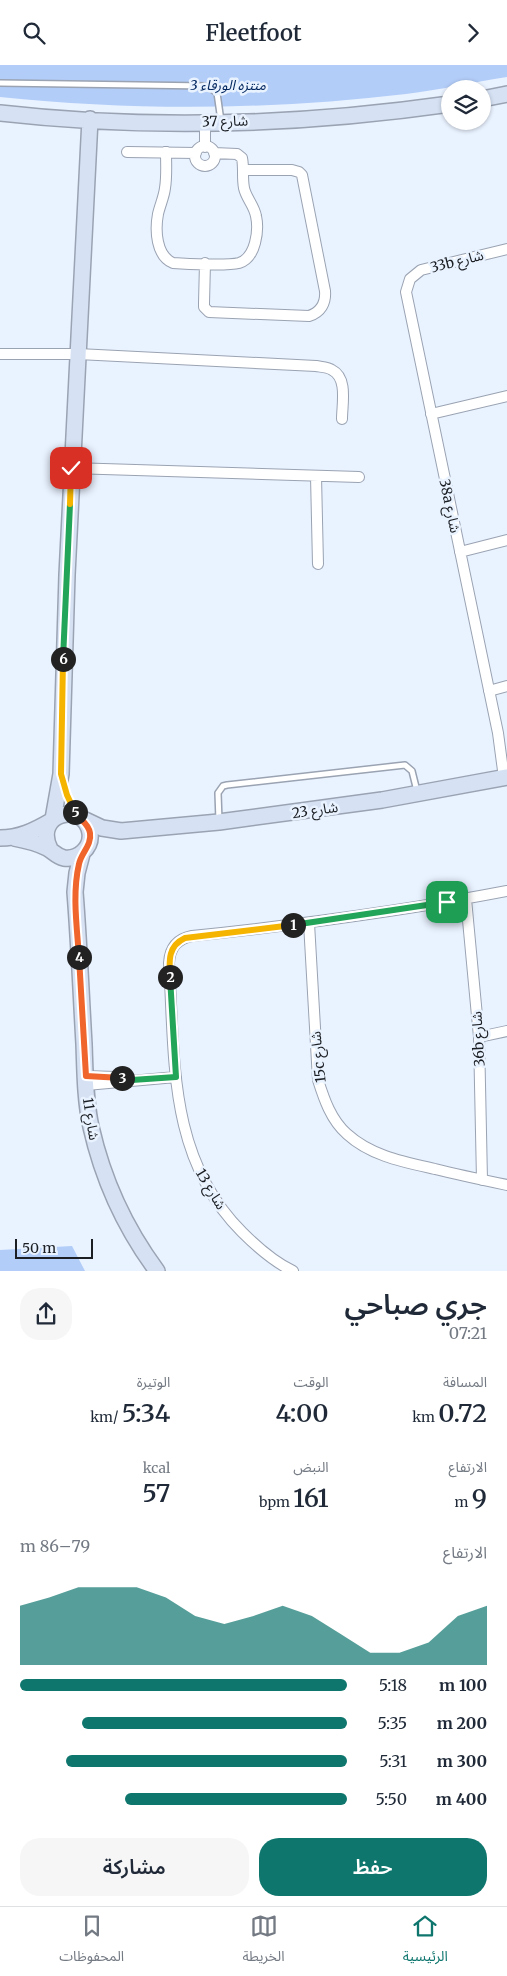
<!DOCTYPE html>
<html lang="ar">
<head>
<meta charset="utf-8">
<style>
  :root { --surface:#fff; --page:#f6f6f7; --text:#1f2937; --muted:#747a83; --line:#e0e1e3; --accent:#0f766e }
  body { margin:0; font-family:Merriweather,"Noto Sans Arabic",serif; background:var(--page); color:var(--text); direction:rtl; height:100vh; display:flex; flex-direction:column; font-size:19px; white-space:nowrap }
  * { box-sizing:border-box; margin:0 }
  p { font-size:16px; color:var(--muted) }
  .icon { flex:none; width:28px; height:28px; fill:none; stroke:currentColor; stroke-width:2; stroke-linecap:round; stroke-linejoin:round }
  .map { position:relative; height:1206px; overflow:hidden; direction:ltr }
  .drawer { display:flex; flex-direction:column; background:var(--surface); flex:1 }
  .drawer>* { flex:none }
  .tools { position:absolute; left:441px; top:15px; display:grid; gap:10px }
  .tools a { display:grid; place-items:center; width:50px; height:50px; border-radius:50%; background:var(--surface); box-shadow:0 1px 4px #0004; font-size:25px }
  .scale { position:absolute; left:15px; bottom:12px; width:78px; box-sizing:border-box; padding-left:5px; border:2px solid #1b1f24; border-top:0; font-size:14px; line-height:18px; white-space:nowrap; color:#1b1f24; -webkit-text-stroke:4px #e9f2ff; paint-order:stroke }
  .pin { position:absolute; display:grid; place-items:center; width:42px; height:42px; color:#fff; margin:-21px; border-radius:10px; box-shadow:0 2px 8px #0006 }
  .km { position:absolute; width:25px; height:25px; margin:-12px; border-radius:50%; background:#222; color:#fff; font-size:14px; line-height:25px; text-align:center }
  .round { display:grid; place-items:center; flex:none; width:52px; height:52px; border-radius:20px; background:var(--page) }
  .headline { display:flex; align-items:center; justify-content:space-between; height:85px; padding:0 20px }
  h1 { font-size:28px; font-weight:600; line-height:38px }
  .metrics { display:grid; grid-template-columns:repeat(3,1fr); gap:8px; height:85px; padding:5px 20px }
  .metrics div { display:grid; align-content:center }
  .metrics b { font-size:25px; font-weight:600 }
  .metrics small { font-size:14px; font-weight:400 }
  .metrics p { font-size:14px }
  .chart { height:140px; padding:10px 20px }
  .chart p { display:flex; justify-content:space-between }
  .chart svg { width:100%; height:90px; margin-top:5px; fill:var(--accent); opacity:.7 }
  .action { display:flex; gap:10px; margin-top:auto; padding:10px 20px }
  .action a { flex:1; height:58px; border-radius:20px; background:var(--accent); color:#fff; font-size:20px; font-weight:600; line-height:58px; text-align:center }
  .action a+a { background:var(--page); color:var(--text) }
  ul { padding:0 20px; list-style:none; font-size:16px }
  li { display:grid; grid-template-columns:80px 60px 1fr; align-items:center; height:38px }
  li i { height:12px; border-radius:6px; background:var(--accent) }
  header { display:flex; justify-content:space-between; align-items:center; height:65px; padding:0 20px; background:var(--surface); font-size:22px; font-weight:600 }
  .tab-bar { display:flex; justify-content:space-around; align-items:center; height:70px; border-top:1px solid var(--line); background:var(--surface); font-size:14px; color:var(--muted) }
  .tab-bar a { display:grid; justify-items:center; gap:2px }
  .tab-bar .current { color:var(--accent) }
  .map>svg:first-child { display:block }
  .green { fill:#b2cdf8 }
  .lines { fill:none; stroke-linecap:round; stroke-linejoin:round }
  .lane-casing { stroke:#9aa3b2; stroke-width:8 }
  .street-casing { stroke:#9aa3b2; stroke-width:12 }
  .secondary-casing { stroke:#9aa3b2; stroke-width:18 }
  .lane { stroke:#fff; stroke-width:5 }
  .street { stroke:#fff; stroke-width:10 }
  .secondary { stroke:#d6e2f4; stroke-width:15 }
  .split-1-casing { stroke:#fff; stroke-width:10 }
  .split-2-casing { stroke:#fff; stroke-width:10 }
  .split-3-casing { stroke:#fff; stroke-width:10 }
  .split-4-casing { stroke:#fff; stroke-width:10 }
  .split-5-casing { stroke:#fff; stroke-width:10 }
  .split-6-casing { stroke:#fff; stroke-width:10 }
  .split-7-casing { stroke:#fff; stroke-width:10 }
  .split-8-casing { stroke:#fff; stroke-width:10 }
  .split-1 { stroke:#22a559; stroke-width:6 }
  .split-2 { stroke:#f5b400; stroke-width:6 }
  .split-3 { stroke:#22a559; stroke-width:6 }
  .split-4 { stroke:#f0652b; stroke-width:6 }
  .split-5 { stroke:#f0652b; stroke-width:6 }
  .split-6 { stroke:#f5b400; stroke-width:6 }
  .split-7 { stroke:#22a559; stroke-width:6 }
  .split-8 { stroke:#f5b400; stroke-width:6 }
  .labels { text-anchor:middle; stroke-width:5; stroke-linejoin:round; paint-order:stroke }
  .park-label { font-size:14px; font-style:italic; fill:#01265e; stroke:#e9f2ff }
  .street-label { font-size:14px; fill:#1b1f24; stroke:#e9f2ff }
</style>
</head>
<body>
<header><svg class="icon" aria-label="forward" viewBox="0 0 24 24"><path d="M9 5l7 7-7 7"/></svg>Fleetfoot<svg class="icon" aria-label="search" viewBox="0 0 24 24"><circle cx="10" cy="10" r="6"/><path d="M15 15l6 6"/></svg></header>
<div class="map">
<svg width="507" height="1206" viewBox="0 0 507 1206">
  <rect width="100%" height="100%" fill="#e9f2ff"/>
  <path class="green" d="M0,0H507V12C473,17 440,25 406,29C272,45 134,46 0,32Z
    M72,1181L85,1206H0V1185Z"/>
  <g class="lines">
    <defs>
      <path id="lane" d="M0,18L207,21L217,28L221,56
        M219,756L218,728L223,721L227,720L405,700L412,706L417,726"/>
      <path id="street" d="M195 91a10 10 0 1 1 20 0a10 10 0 1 1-20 0Z
        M205,82V57
        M127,87L196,88
        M166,87C166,99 167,111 165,123C164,132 160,140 158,149C155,165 156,191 173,198C187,199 227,201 239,198C256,193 259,165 256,151C254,140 246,133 244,123C242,113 244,103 242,93L237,89L214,88
        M205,198L204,238V242L209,247L309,251C321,247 326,238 325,226L302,110L299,107L292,105H243
        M0,289H78L316,301C321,302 328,302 332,305C348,313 342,339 342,354
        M431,349L507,331
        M71,403L359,412
        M316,411L318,499
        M460,487L507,475
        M489,626L507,621
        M504,713L498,668L406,227L410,214L421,205L507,184
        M466,834L479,972L482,1115
        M309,858L318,1015C324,1034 331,1055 347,1069C371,1091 404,1097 435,1104C459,1110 483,1115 507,1120
        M479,972L507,966
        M85,1011L116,1012
        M86,1020L176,1012
        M293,1206C274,1197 257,1182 242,1167C168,1093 175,995 169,898C170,882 177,874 192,871C298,860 403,846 507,826"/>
      <path id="secondary" d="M482,34L507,29
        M0,48C149,65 302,60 450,39
        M53,754L61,709L67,510L90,54
        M83,754L102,763L121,766L219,757L382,735L507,712
        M0,773C19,773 34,766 51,756
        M14,773C25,775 37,778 47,783C53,786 56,791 64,793C78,795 92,783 90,768C85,735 32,748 50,784
        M82,789L77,808L75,827C79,877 81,928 84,979C85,1006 85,1035 91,1062C103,1115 125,1163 157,1206"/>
    </defs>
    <use href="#lane" class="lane-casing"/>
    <use href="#street" class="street-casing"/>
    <use href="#secondary" class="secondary-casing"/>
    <use href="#lane" class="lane"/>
    <use href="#street" class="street"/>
    <use href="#secondary" class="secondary"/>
  </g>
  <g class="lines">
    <defs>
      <path id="split-1" d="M293,860L447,837"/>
      <path id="split-2" d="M170,912C169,895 168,881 185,873L293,860"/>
      <path id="split-3" d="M122,1013L132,1015L176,1012L170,912"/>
      <path id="split-4" d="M79,892L86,1011L122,1013"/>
      <path id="split-5" d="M75,747C79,755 88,757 90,768C92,780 81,788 79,799C72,829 77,862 79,892"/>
      <path id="split-6" d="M63,594L61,709L67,730L75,747"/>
      <path id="split-7" d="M63,594L70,439"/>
      <path id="split-8" d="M70,439L71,403"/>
    </defs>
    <use href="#split-1" class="split-1-casing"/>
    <use href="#split-2" class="split-2-casing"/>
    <use href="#split-3" class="split-3-casing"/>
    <use href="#split-4" class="split-4-casing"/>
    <use href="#split-5" class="split-5-casing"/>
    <use href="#split-6" class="split-6-casing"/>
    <use href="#split-7" class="split-7-casing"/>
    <use href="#split-8" class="split-8-casing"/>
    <use href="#split-1" class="split-1"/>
    <use href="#split-2" class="split-2"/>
    <use href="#split-3" class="split-3"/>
    <use href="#split-4" class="split-4"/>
    <use href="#split-5" class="split-5"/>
    <use href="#split-6" class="split-6"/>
    <use href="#split-7" class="split-7"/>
    <use href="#split-8" class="split-8"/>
  </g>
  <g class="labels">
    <g class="park-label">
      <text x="228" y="25">منتزه الورقاء 3</text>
    </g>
    <g class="street-label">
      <text transform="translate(225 56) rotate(-1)" y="5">شارع 37</text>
      <text transform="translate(457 196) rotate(-14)" y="5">33b شارع</text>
      <text transform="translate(450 441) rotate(78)" y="5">38a شارع</text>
      <text transform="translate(315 745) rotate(-8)" y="5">شارع 23</text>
      <text transform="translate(478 974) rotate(-93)" y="5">36b شارع</text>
      <text transform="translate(318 992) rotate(-96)" y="5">15c شارع</text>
      <text transform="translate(91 1054) rotate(81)" y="5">شارع 11</text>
      <text transform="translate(211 1124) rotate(59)" y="5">شارع 13</text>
    </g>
  </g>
</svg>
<div class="tools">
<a><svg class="icon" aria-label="layers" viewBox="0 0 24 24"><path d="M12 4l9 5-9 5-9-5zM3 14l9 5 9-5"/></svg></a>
</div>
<div class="scale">50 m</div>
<div class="pin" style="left:447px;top:837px;background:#1e9e55"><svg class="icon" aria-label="arrive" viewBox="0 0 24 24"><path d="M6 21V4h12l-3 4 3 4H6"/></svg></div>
<div class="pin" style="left:71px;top:403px;background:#d93025"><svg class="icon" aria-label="check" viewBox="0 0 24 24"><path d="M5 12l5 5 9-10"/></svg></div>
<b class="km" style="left:293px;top:860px">1</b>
<b class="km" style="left:170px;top:912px">2</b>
<b class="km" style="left:122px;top:1013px">3</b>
<b class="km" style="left:79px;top:892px">4</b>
<b class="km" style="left:75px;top:747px">5</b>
<b class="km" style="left:63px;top:594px">6</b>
</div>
<section class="drawer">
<div class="headline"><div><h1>جري صباحي</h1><p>07:21</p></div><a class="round"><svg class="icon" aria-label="share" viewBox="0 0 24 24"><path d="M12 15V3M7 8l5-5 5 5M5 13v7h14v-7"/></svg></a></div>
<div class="metrics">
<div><p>المسافة</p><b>0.72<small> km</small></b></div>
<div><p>الوقت</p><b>4:00</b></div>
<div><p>الوتيرة</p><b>5:34<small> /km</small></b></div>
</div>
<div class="metrics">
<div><p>الارتفاع</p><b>9<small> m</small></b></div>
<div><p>النبض</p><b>161<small> bpm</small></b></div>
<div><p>kcal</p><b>57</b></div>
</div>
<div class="chart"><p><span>الارتفاع</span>79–86 m</p>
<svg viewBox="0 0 160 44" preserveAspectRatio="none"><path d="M0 44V15L10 11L20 6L30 6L40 6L50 11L60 20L70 24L80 20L90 15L100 20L110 29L120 38L130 38L140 33L150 20L160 15V44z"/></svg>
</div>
<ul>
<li><b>100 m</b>5:18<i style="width:100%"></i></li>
<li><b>200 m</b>5:35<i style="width:81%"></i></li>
<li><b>300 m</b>5:31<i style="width:86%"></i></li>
<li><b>400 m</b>5:50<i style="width:68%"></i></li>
</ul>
<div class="action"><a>حفظ</a><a>مشاركة</a></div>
</section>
<nav class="tab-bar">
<a class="current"><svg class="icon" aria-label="home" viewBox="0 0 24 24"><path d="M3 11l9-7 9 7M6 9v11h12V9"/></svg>الرئيسية</a>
<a><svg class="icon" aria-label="map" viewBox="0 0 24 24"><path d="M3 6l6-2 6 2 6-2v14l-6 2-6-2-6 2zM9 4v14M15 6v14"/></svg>الخريطة</a>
<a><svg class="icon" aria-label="saved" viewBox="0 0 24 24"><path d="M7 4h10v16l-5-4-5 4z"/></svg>المحفوظات</a>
</nav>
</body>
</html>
